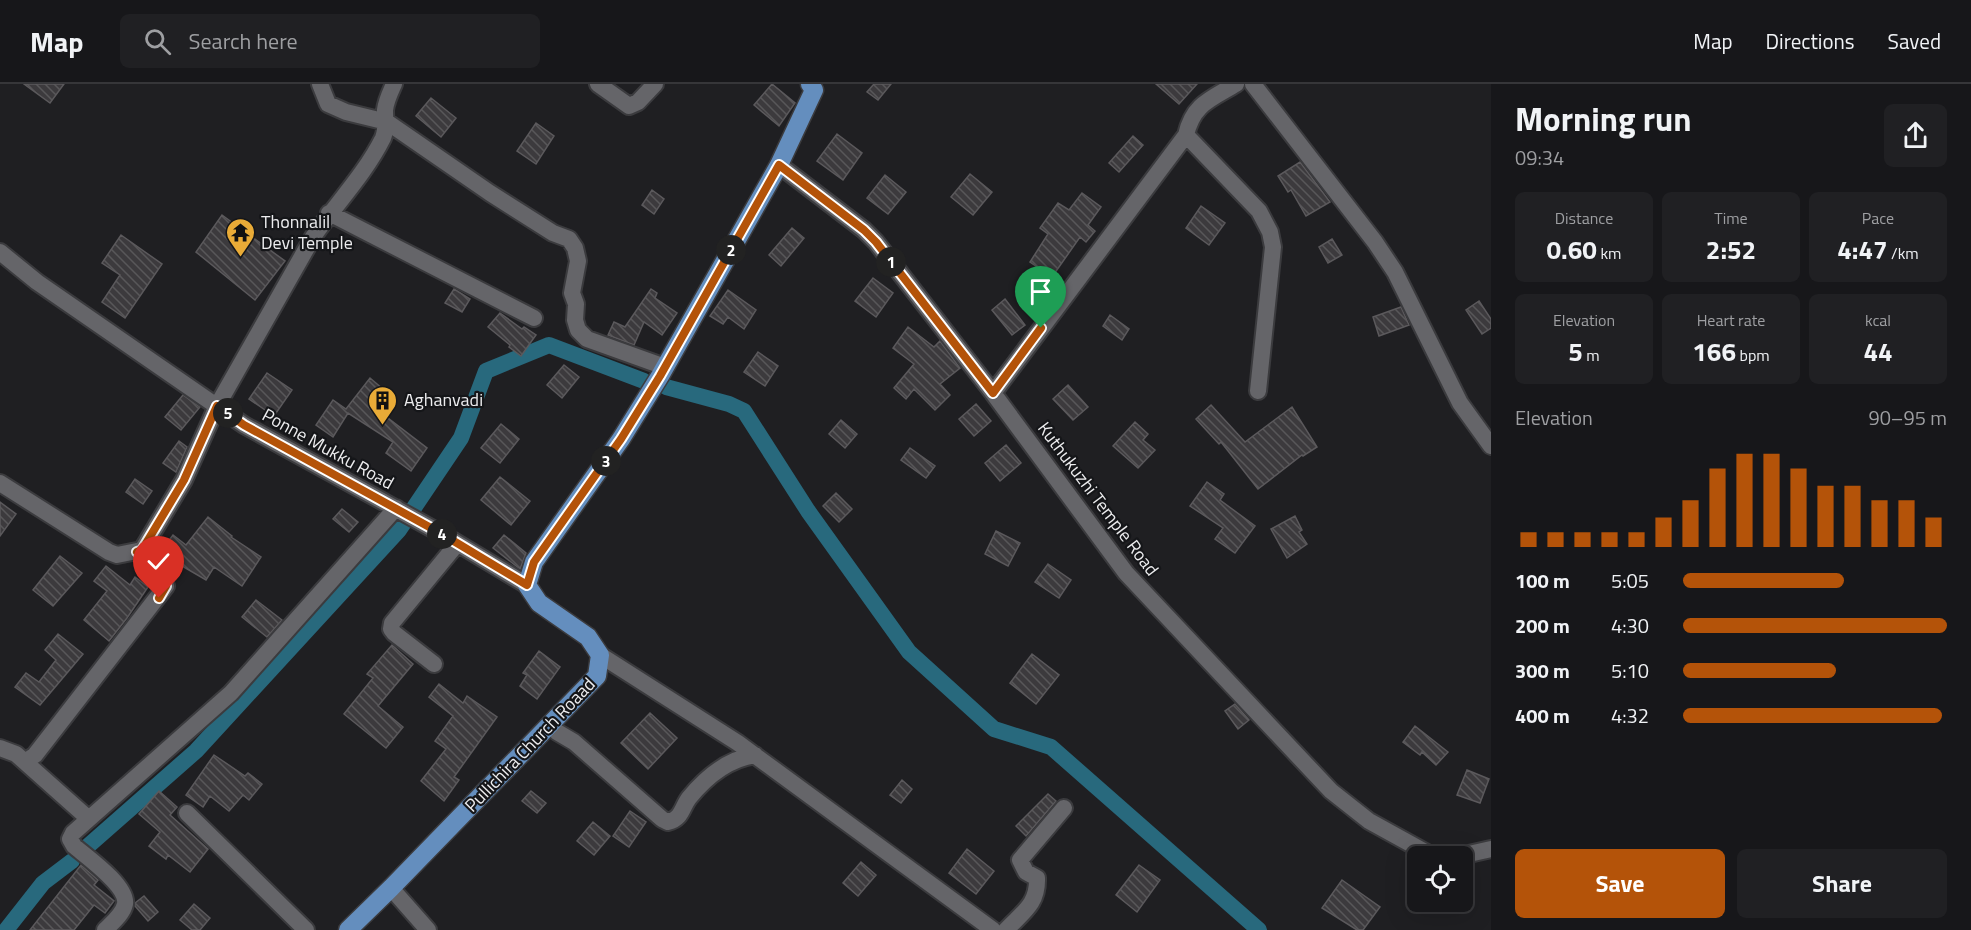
<!DOCTYPE html>
<html lang="en">
<head>
<meta charset="utf-8">
<style>
  :root { --surface:#17171a; --page:#202023; --text:#f1f3f6; --muted:#9e9fa2; --line:#363639; --accent:#b45309 }
  body { margin:0; font-family:"Titillium Web",sans-serif; background:var(--page); color:var(--text); height:100vh; display:flex; flex-direction:column; font-size:22px; white-space:nowrap }
  * { box-sizing:border-box; margin:0 }
  p { font-size:20px; color:var(--muted) }
  .icon { flex:none; width:33px; height:33px; fill:none; stroke:currentColor; stroke-width:2; stroke-linecap:round; stroke-linejoin:round }
  .map { position:relative; flex:1; overflow:hidden }
  .sheet { display:flex; flex-direction:column; background:var(--surface); width:480px }
  .sheet>* { flex:none }
  .tools { position:absolute; left:1407px; top:762px; display:grid; gap:12px }
  .tools a { display:grid; place-items:center; width:66px; height:66px; border-radius:9px; background:var(--surface); box-shadow:0 6px 24px #0002,0 0 0 2px var(--line); font-size:30px }
  .pin { position:absolute; display:grid; place-items:center; width:51px; height:51px; color:#fff; margin:-62px -26px; border-radius:50% 50% 50% 0; rotate:-45deg; box-shadow:0 0 6px #0007 }
  .pin .icon { rotate:45deg }
  .km { position:absolute; width:30px; height:30px; margin:-15px; border-radius:50%; background:#222; color:#fff; font-size:16px; line-height:30px; text-align:center }
  .round { display:grid; place-items:center; flex:none; width:63px; height:63px; border-radius:9px; background:var(--page) }
  .headline { display:flex; align-items:center; justify-content:space-between; height:102px; padding:0 24px }
  h1 { font-size:33px; font-weight:700; line-height:45px }
  .stats { display:grid; grid-template-columns:repeat(3,1fr); gap:9px; height:102px; padding:6px 24px }
  .stats div { display:grid; align-content:center; border-radius:9px; background:var(--page); text-align:center }
  .stats b { font-size:26px; font-weight:700 }
  .stats small { font-size:16px; font-weight:400 }
  .stats p { font-size:16px }
  .chart { height:168px; padding:12px 24px }
  .chart p { display:flex; justify-content:space-between }
  .chart svg { width:100%; height:108px; margin-top:6px; stroke:var(--accent); stroke-width:6 }
  .primary-button { display:flex; gap:12px; margin-top:auto; padding:12px 24px }
  .primary-button a { flex:1; height:69px; border-radius:9px; background:var(--accent); color:#fff; font-size:24px; font-weight:700; line-height:69px; text-align:center }
  .primary-button a+a { background:var(--page); color:var(--text) }
  ul { padding:0 24px; list-style:none; font-size:20px }
  li { display:grid; grid-template-columns:96px 72px 1fr; align-items:center; height:45px }
  li i { height:15px; border-radius:8px; background:var(--accent) }
  header { display:flex; align-items:center; gap:36px; box-sizing:border-box; height:84px; padding:0 30px; background:var(--surface); border-bottom:2px solid var(--line) }
  header strong { font-size:28px }
  nav { display:flex; gap:33px; margin-inline-start:auto; font-size:21px }
  .search { width:420px; height:54px; background:var(--page); display:flex; align-items:center; gap:15px; box-sizing:border-box; padding:0 21px; border-radius:9px; color:var(--muted); font-size:22px }
  main { display:flex; flex:1; min-height:0 }
  .map>svg:first-child { display:block }
  .lines { fill:none; stroke-linecap:round; stroke-linejoin:round }
  .canal { stroke:#28697d; stroke-width:16 }
  .building { fill:url(#building-back-hatch); stroke:#5b595c; stroke-width:1.5 }
  .minor-casing { stroke:#3b3b3e; stroke-width:20 }
  .major-casing { stroke:#3b3b3e; stroke-width:21 }
  .minor { stroke:#656569; stroke-width:16 }
  .major { stroke:#648ebe; stroke-width:18 }
  .route-casing { stroke:#fff; stroke-width:12 }
  .route { stroke:#b45309; stroke-width:8 }
  .labels { text-anchor:middle; stroke-width:4.5; stroke-linejoin:round; paint-order:stroke }
  .poi-label { font-size:18px; fill:#ededef; stroke:#151619; text-anchor:start }
  .street-label { font-size:18px; fill:#ededef; stroke:#151619 }
</style>
</head>
<body>
<header>
<strong>Map</strong>
<div class="search"><svg class="icon" aria-label="search" viewBox="0 0 24 24"><circle cx="10" cy="10" r="6"/><path d="M15 15l6 6"/></svg>Search here</div>
<nav><a>Map</a><a>Directions</a><a>Saved</a></nav>
</header>
<main>
<div class="map">
<svg width="1491" height="846" viewBox="0 0 1491 846">
  <defs>
    <pattern id="building-back-hatch" width="6" height="6" patternUnits="userSpaceOnUse" patternTransform="scale(1.5)"><rect width="6" height="6" fill="#3c3a3d"/><path d="M-1 5l2 2M0 0l6 6M5-1l2 2" fill="none" stroke="#585759"/></pattern>
  </defs>
  <rect width="100%" height="100%" fill="#1f1f22"/>
  <g class="lines">
    <path class="canal" d="M666,303L729,320L744,327L808,427L909,568L994,645L1051,663L1259,846
      M88,762L196,667L399,446L461,354L486,287L549,261L644,297
      M6,846L43,799L72,777"/>
  </g>
  <path class="building" d="M24,0H64L50,19Z
    M772,0L795,19L779,42L754,21Z
    M874,0H891L878,16L867,8Z
    M1156,0H1197L1179,20Z
    M431,14L456,34L441,53L416,32Z
    M536,39L554,52L536,80L517,67Z
    M837,50L862,69L843,96L817,77Z
    M1133,52L1143,61L1119,88L1109,79Z
    M1300,78L1330,118L1306,132L1291,106L1288,108L1278,92Z
    M970,90L992,108L973,131L951,113Z
    M885,91L906,108L888,130L867,114Z
    M652,106L664,115L654,130L642,121Z
    M1082,109L1101,123L1088,141L1095,147L1086,158L1080,153L1052,193L1030,178L1048,150L1040,144L1058,119L1069,126Z
    M1201,122L1225,139L1209,161L1186,144Z
    M222,131L285,177L255,216L196,168Z
    M792,144L804,154L781,182L769,171Z
    M121,151L162,180L125,234L102,218L120,191L102,179Z
    M1332,155L1342,171L1328,179L1319,163Z
    M873,194L893,209L876,233L855,217Z
    M454,205L470,215L462,228L445,219Z
    M651,205L657,209L655,214L677,229L662,251L644,238L634,261L608,251L614,238L625,243Z
    M728,206L756,226L744,245L728,233L723,240L710,232Z
    M1005,215L1025,241L1012,251L992,226Z
    M1479,217L1491,235V244L1482,250L1466,226Z
    M1401,223L1409,241L1379,252L1373,233Z
    M500,229L522,245L524,243L536,251L521,272L509,263L510,261L488,243Z
    M1110,231L1129,245L1122,256L1103,242Z
    M908,243L934,263L940,257L960,284L940,300L950,311L935,326L914,305L906,315L894,304L914,280L893,264Z
    M758,268L778,282L765,302L744,288Z
    M564,281L579,293L562,314L547,301Z
    M267,289L292,306L274,332L249,315Z
    M370,294L383,305L371,321L427,364L411,387L386,369L393,358L348,329L333,353L316,341L333,316L346,325Z
    M1068,301L1088,323L1073,336L1053,315Z
    M183,311L200,323L181,346L165,333Z
    M976,320L991,337L974,352L959,335Z
    M1211,321L1245,358L1292,323L1317,363L1303,372L1302,371L1258,405L1221,358L1219,360L1196,335Z
    M841,336L857,350L845,364L829,350Z
    M1135,338L1148,350L1143,356L1155,366L1138,384L1113,362Z
    M501,340L519,355L500,379L481,364Z
    M179,357L187,363L176,388L163,379Z
    M1006,361L1021,379L1000,397L985,379Z
    M910,364L935,382L926,394L901,376Z
    M500,393L530,417L511,441L481,416Z
    M135,395L152,407L143,420L126,408Z
    M1207,398L1224,410L1220,416L1255,442L1235,469L1215,455L1223,444L1190,422Z
    M836,409L852,425L839,438L823,422Z
    M0,418L16,430L0,452Z
    M342,425L358,438L349,448L333,435Z
    M1295,432L1302,446L1299,448L1307,460L1287,474L1271,445Z
    M208,433L232,452L231,453L261,473L242,502L214,483L206,496L177,479L171,486L158,471L173,451L186,461Z
    M996,447L1020,459L1008,482L985,470Z
    M504,451L526,469L520,485L493,464Z
    M60,472L82,489L53,522L33,506Z
    M1048,480L1071,496L1059,514L1035,498Z
    M106,482L130,501L135,493L148,503L127,534L109,557L84,536L107,507L94,497Z
    M256,516L282,536L267,553L242,533Z
    M58,550L83,570L40,621L15,603L26,589L39,598L56,576L45,566Z
    M392,561L413,580L378,622L403,643L386,664L344,630L373,594L367,590Z
    M539,567L560,583L537,615L520,602L527,591L523,589Z
    M1032,570L1059,591L1036,620L1010,599Z
    M439,600L463,619L467,612L497,633L454,693L459,696L444,717L421,697L446,665L435,657L453,632L429,613Z
    M1235,620L1249,636L1238,645L1225,627Z
    M650,629L677,654L648,685L621,659Z
    M1415,642L1448,668L1436,681L1422,668L1420,671L1403,658Z
    M214,671L245,692L248,689L262,700L249,716L243,711L229,727L210,712L203,723L186,711Z
    M1467,686L1489,695L1480,719L1457,711Z
    M902,696L912,705L901,719L890,711Z
    M159,707L177,723L170,731L208,765L190,788L168,771L166,775L149,762L160,748L139,730Z
    M531,707L546,719L537,729L522,717Z
    M1048,710L1056,717L1026,752L1016,742Z
    M630,727L646,738L629,763L613,752Z
    M593,738L610,752L594,771L577,757Z
    M967,765L994,787L976,810L949,789Z
    M861,778L876,791L858,812L843,799Z
    M81,781L98,796L94,801L114,817L105,829L94,821L74,846H30Z
    M1139,781L1160,796L1137,828L1116,811Z
    M1342,796L1380,823L1363,846H1357L1322,824Z
    M144,812L158,828L148,837L135,822V819Z
    M194,820L210,834L200,846H192L180,836Z"/>
  <g class="lines">
    <defs>
      <path id="minor" d="M320,0L328,20L346,28L387,38L490,109L553,149L569,155L575,164L578,177L572,209L576,220L575,236L578,246L587,255L665,283
        M598,0L629,22L638,18L655,0
        M1253,0L1375,158L1395,188L1460,319L1491,362
        M1186,51L1259,127L1270,148L1273,163L1258,307
        M779,81L864,146L876,158L993,309L1126,489L1331,707L1369,737L1427,769L1436,772
        M329,129L534,234
        M0,168L37,198L244,341L442,450L527,501
        M993,309L1186,51C1193,20 1211,15 1236,0
        M0,399L109,468L117,471L142,466L184,396L217,322L313,153C336,120 365,90 383,54C387,44 385,36 385,26C386,17 390,9 394,0
        M600,571L738,659L993,846
        M434,580L394,549L391,545L392,539L457,460
        M550,640L557,648L574,658L662,735L668,738C682,735 682,723 689,714C706,693 728,675 755,671
        M0,664L16,670L89,735
        M25,678L35,671L166,502C162,486 150,477 137,467
        M187,729L306,846
        M1460,772L1491,765
        M391,804L428,846
        M105,846C112,839 123,830 125,820C128,802 87,773 74,762L70,755L73,749L231,609L396,424
        M1006,846C1023,828 1038,820 1037,794L1026,788L1020,776L1064,724"/>
      <path id="major" d="M348,846L391,804L597,592L600,571L588,553L539,519L527,501L534,478L621,355L660,292L779,81L814,6L810,0"/>
    </defs>
    <use href="#minor" class="minor-casing"/>
    <use href="#major" class="major-casing"/>
    <use href="#minor" class="minor"/>
    <use href="#major" class="major"/>
  </g>
  <g class="lines">
    <defs>
      <path id="route" d="M159,514L166,502C162,486 150,477 137,468L142,466L184,396L217,322L244,341L442,450L527,501L534,478L621,355L660,292L779,81L864,146L876,158L993,309L1041,244"/>
    </defs>
    <use href="#route" class="route-casing"/>
    <use href="#route" class="route"/>
  </g>
  <defs>
    <symbol id="temple-pin" viewBox="-11 -11 22 30"><path d="M0 17L-7.5 6A9.5 9.5 0 1 1 7.5 6Z" fill="#e9ab37" stroke="#151619"/><path d="M0-6L5-2H3V0L6.5 2.5H4V6H1.5V3h-3V6H-4V2.5H-6.5L-3 0V-2H-5Z" fill="#111"/></symbol>
    <symbol id="building-pin" viewBox="-11 -11 22 30"><path d="M0 17L-7.5 6A9.5 9.5 0 1 1 7.5 6Z" fill="#e9ab37" stroke="#151619"/><path d="M-4-6H4V6H1V3H-1V6H-4ZM-2.5-4.3h1.7v1.8h-1.7ZM.8-4.3h1.7v1.8H.8ZM-2.5-1h1.7V.8h-1.7ZM.8-1h1.7V.8H.8Z" fill="#111"/></symbol>
  </defs>
  <g fill-rule="evenodd">
    <use href="#temple-pin" x="224" y="132" width="33" height="45"/>
    <use href="#building-pin" x="366" y="300" width="33" height="45"/>
  </g>
  <g class="labels">
    <g class="poi-label">
      <text x="261" y="144">Thonnalil<tspan x="261" dy="21">Devi Temple</tspan></text>
      <text x="404" y="322">Aghanvadi</text>
    </g>
    <g class="street-label">
      <text transform="translate(328 365) rotate(29)" y="6">Ponne Mukku Road</text>
      <text transform="translate(1098 415) rotate(53)" y="6">Kuthukuzhi Temple Road</text>
      <text transform="translate(530 661) rotate(-46)" y="6">Pullichira Church Roaad</text>
    </g>
  </g>
</svg>
<div class="tools">
<a><svg class="icon" aria-label="locate" viewBox="0 0 24 24"><circle cx="12" cy="12" r="6"/><path d="M12 2v4M12 18v4M2 12h4M18 12h4"/></svg></a>
</div>
<div class="pin" style="left:1041px;top:244px;background:#1e9e55"><svg class="icon" aria-label="arrive" viewBox="0 0 24 24"><path d="M6 21V4h12l-3 4 3 4H6"/></svg></div>
<div class="pin" style="left:159px;top:514px;background:#d93025"><svg class="icon" aria-label="check" viewBox="0 0 24 24"><path d="M5 12l5 5 9-10"/></svg></div>
<b class="km" style="left:891px;top:178px">1</b>
<b class="km" style="left:731px;top:166px">2</b>
<b class="km" style="left:606px;top:377px">3</b>
<b class="km" style="left:442px;top:450px">4</b>
<b class="km" style="left:228px;top:329px">5</b>
</div>
<section class="sheet">
<div class="headline"><div><h1>Morning run</h1><p>09:34</p></div><a class="round"><svg class="icon" aria-label="share" viewBox="0 0 24 24"><path d="M12 15V3M7 8l5-5 5 5M5 13v7h14v-7"/></svg></a></div>
<div class="stats">
<div><p>Distance</p><b>0.60<small> km</small></b></div>
<div><p>Time</p><b>2:52</b></div>
<div><p>Pace</p><b>4:47<small> /km</small></b></div>
</div>
<div class="stats">
<div><p>Elevation</p><b>5<small> m</small></b></div>
<div><p>Heart rate</p><b>166<small> bpm</small></b></div>
<div><p>kcal</p><b>44</b></div>
</div>
<div class="chart"><p><span>Elevation</span>90–95 m</p>
<svg viewBox="0 0 160 44" preserveAspectRatio="none"><path d="M5 44V38M15 44V38M25 44V38M35 44V38M45 44V38M55 44V32M65 44V25M75 44V12M85 44V6M95 44V6M105 44V12M115 44V19M125 44V19M135 44V25M145 44V25M155 44V32"/></svg>
</div>
<ul>
<li><b>100 m</b>5:05<i style="width:61%"></i></li>
<li><b>200 m</b>4:30<i style="width:100%"></i></li>
<li><b>300 m</b>5:10<i style="width:58%"></i></li>
<li><b>400 m</b>4:32<i style="width:98%"></i></li>
</ul>
<div class="primary-button"><a>Save</a><a>Share</a></div>
</section>
</main>
</body>
</html>
